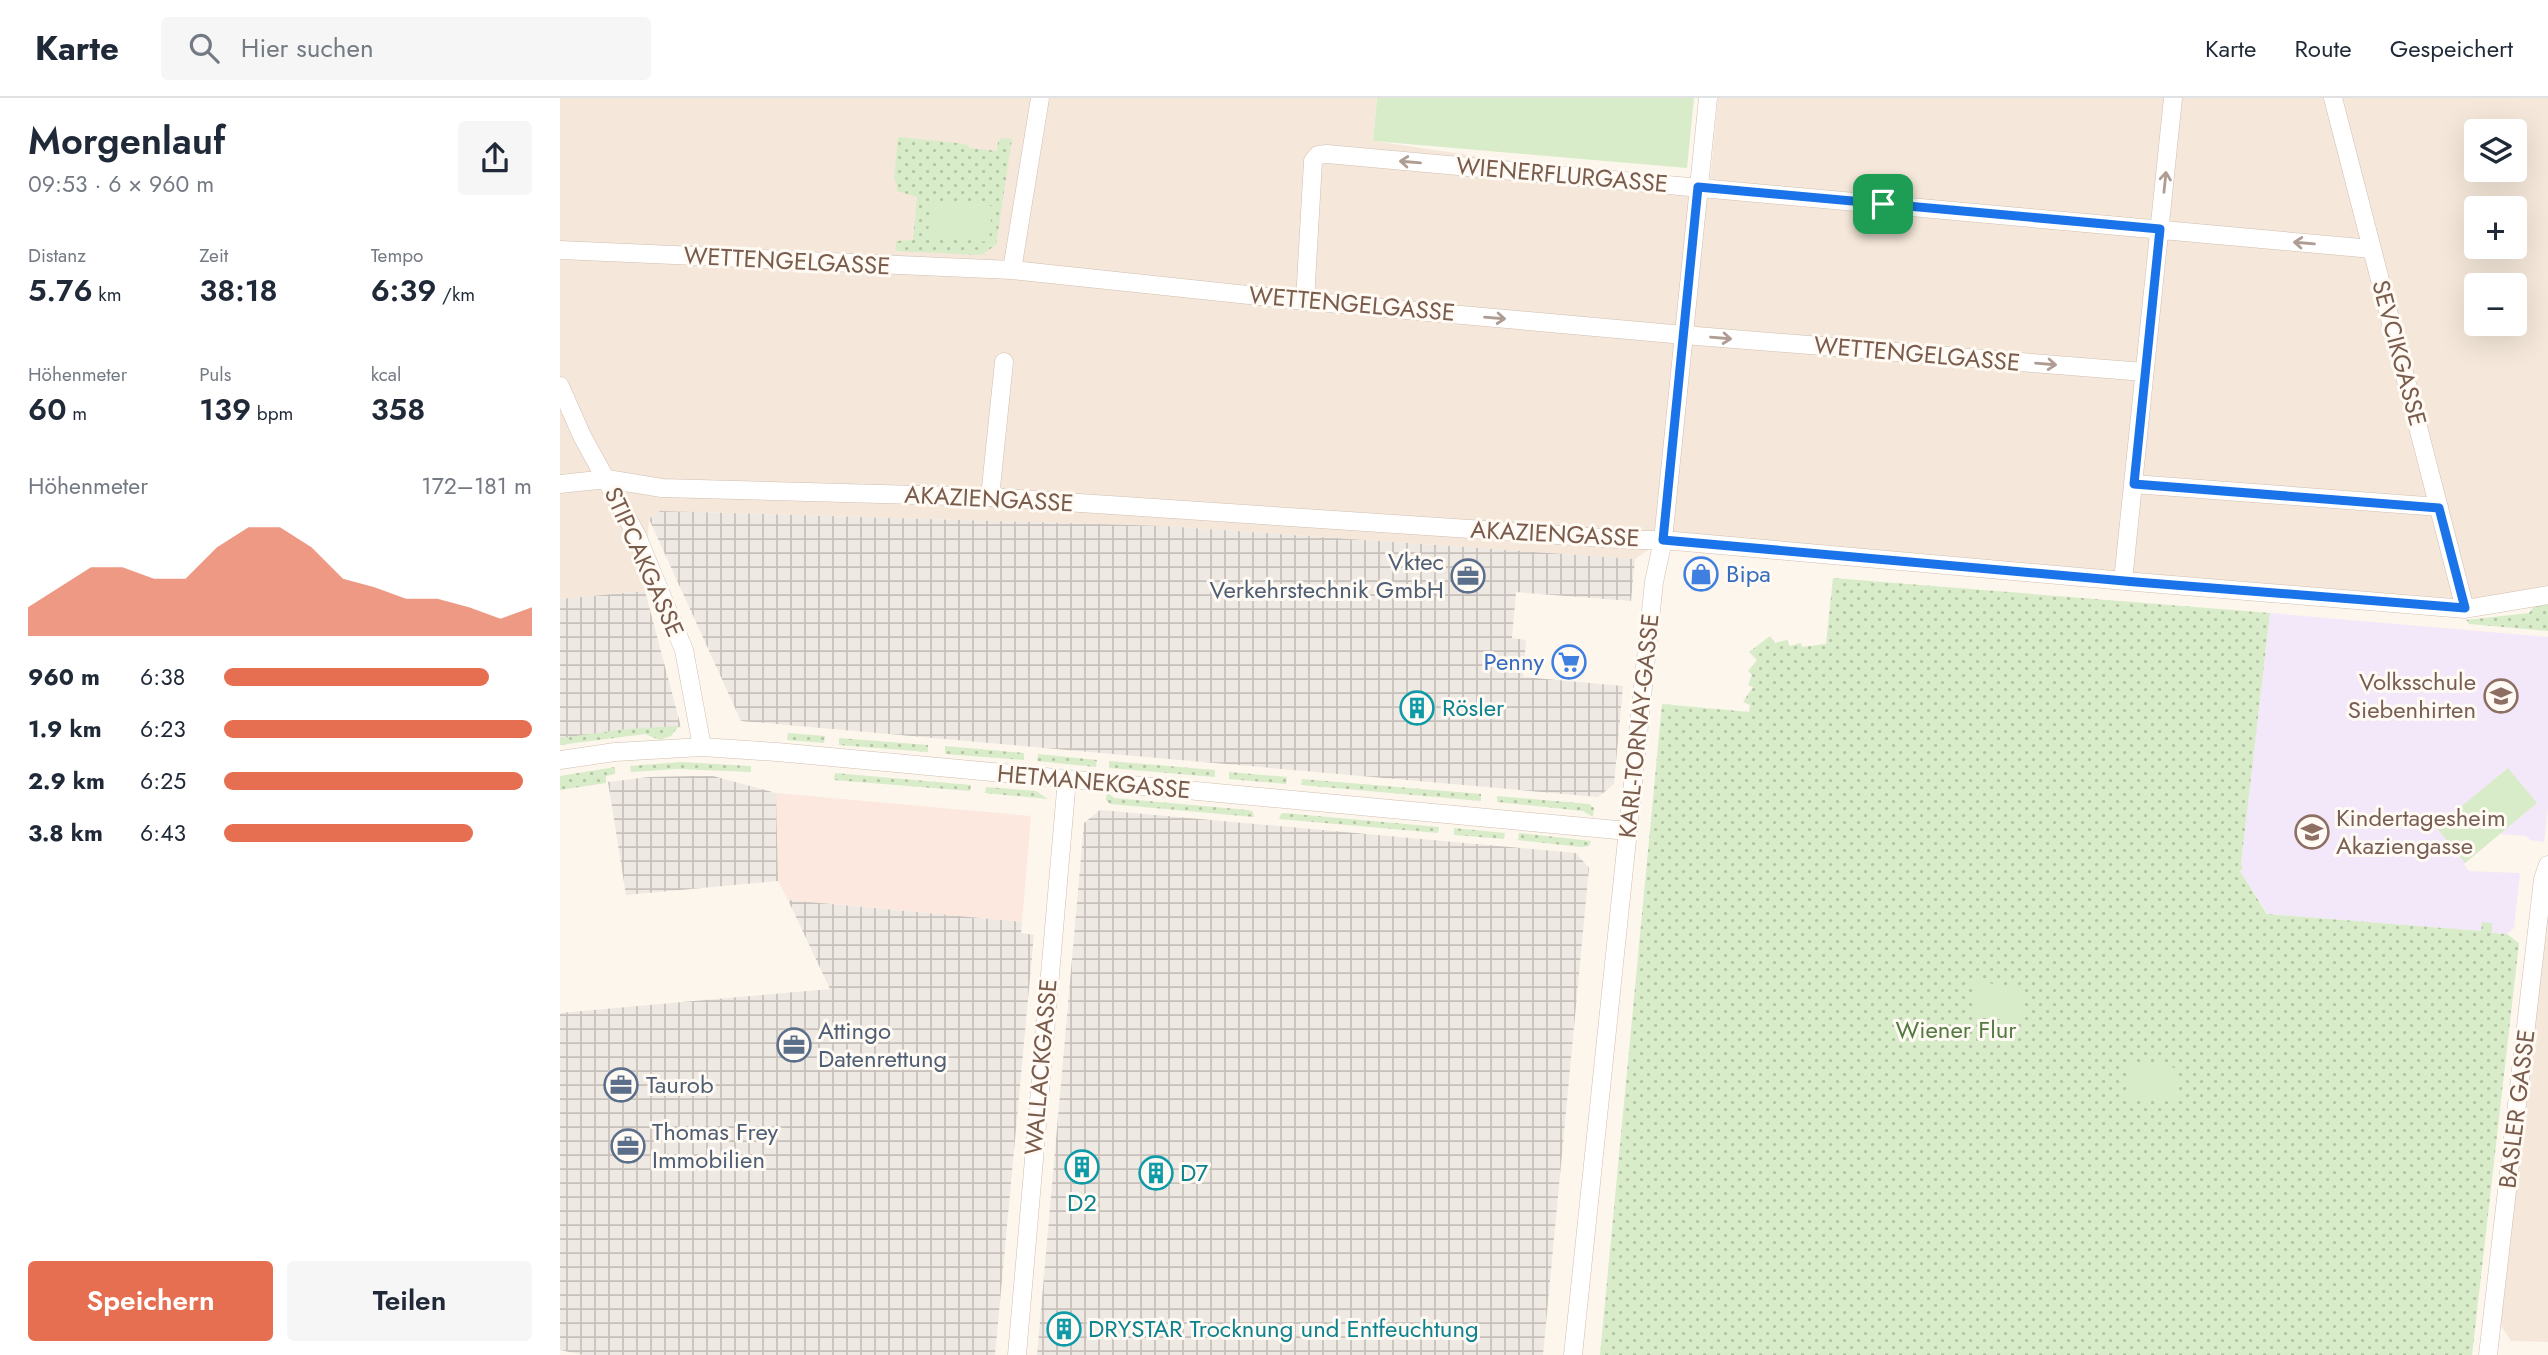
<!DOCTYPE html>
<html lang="de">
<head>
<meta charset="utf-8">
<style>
  :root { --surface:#fff; --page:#f6f6f7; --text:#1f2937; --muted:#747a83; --line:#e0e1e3; --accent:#e76f51 }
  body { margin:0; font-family:Jost,sans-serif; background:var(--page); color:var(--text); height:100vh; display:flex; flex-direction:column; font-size:26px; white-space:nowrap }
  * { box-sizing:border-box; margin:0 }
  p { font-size:23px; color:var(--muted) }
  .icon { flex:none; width:38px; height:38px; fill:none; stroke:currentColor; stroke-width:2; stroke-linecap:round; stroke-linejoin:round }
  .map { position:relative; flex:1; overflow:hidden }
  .drawer { display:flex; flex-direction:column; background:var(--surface); width:560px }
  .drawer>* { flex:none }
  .fabs { position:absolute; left:1904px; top:21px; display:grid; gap:14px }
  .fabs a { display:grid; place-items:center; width:63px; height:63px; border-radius:7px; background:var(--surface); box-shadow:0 7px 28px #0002; font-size:35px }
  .pin { position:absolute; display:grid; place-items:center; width:60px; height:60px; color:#fff; margin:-30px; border-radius:14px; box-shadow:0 4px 10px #0006 }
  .round { display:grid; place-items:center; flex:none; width:74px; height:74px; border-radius:7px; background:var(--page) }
  .head { display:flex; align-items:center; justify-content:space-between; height:119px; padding:0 28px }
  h1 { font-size:38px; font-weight:600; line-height:52px }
  .stats { display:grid; grid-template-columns:repeat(3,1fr); gap:10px; height:119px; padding:7px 28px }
  .stats div { display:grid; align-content:center }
  .stats b { font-size:30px; font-weight:600 }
  .stats small { font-size:19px; font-weight:400 }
  .stats p { font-size:19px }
  .chart { height:196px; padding:14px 28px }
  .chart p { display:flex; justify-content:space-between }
  .chart svg { width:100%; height:126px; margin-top:7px; fill:var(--accent); opacity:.7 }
  .cta { display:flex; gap:14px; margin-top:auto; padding:14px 28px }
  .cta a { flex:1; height:80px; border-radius:7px; background:var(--accent); color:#fff; font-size:28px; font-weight:600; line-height:80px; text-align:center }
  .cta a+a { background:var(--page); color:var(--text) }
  ul { padding:0 28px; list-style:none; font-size:23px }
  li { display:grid; grid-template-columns:112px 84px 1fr; align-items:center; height:52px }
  li i { height:18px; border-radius:9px; background:var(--accent) }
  header { display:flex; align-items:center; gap:42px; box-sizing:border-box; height:98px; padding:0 35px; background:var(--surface); border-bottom:2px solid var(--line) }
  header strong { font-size:33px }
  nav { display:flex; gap:38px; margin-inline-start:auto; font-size:24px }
  .search { width:490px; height:63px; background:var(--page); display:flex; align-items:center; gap:18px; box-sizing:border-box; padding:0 24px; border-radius:7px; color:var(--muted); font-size:26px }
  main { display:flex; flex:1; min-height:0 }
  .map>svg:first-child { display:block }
  .residential { fill:#f5e8da; fill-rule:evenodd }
  .commercial { fill:#fde8e0 }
  .industrial { fill:url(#industrial-grid) }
  .education { fill:#f3e8fa }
  .green { fill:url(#green-dots) }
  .pitch { fill:#d8ecc9 }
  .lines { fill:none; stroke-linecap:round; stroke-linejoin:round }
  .street-casing { stroke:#d1beb0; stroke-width:19 }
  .street { stroke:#fff; stroke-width:18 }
  .oneway { stroke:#af9d94 }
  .route-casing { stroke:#fff; stroke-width:14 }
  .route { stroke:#1a73e8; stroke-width:9 }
  .labels { text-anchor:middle; stroke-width:6; stroke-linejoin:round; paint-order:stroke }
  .street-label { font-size:24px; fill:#7a5c4d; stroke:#fffaf3 }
  .service-label { font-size:24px; fill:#4e5e75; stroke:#fffaf3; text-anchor:start }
  .shop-label { font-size:24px; fill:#366cbe; stroke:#fffaf3; text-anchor:start }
  .education-label { font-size:24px; fill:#785e54; stroke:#fffaf3; text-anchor:end }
  .culture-label { font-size:24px; fill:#0d838f; stroke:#fffaf3; text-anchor:start }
  .park-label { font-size:24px; fill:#537a41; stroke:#fffaf3 }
</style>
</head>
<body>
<header>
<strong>Karte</strong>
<div class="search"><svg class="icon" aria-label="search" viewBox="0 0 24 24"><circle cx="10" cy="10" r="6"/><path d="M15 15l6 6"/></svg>Hier suchen</div>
<nav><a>Karte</a><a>Route</a><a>Gespeichert</a></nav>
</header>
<main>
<section class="drawer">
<div class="head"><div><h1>Morgenlauf</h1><p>09:53 · 6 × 960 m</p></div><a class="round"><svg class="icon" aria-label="share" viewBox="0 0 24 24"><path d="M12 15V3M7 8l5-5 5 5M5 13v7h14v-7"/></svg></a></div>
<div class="stats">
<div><p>Distanz</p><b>5.76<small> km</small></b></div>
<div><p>Zeit</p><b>38:18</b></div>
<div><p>Tempo</p><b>6:39<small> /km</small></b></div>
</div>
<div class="stats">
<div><p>Höhenmeter</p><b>60<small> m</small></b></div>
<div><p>Puls</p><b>139<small> bpm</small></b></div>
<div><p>kcal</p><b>358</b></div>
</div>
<div class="chart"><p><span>Höhenmeter</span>172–181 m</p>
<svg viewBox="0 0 160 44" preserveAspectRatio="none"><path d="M0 44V34L10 27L20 20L30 20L40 24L50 24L60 13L70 6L80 6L90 13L100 24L110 27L120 31L130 31L140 34L150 38L160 34V44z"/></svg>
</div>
<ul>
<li><b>960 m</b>6:38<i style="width:86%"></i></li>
<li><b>1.9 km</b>6:23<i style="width:100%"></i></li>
<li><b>2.9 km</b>6:25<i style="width:97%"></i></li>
<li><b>3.8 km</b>6:43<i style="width:81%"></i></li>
</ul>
<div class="cta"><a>Speichern</a><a>Teilen</a></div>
</section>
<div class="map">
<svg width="1988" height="1257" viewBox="0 0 1988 1257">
  <defs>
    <pattern id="industrial-grid" width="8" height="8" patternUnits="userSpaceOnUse" patternTransform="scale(1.75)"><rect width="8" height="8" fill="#efe9e4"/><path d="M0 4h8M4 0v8" fill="none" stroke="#c7c0bb"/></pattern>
    <pattern id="green-dots" width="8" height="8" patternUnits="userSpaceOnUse" patternTransform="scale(1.75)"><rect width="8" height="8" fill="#d8ecc9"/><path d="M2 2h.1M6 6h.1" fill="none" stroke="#b4c2a5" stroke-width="1.8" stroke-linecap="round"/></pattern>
  </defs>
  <rect width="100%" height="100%" fill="#fdf6ec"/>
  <path class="residential" d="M0,0H817L813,43L1149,92L1158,0H1988V497L1905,511L1103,442L1075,461L604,428L100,413L89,421L85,493L0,501ZM1916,33H1955V72H1916ZM1916,110H1955V149H1916ZM1916,187H1955V226H1916Z
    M1988,767V1244L1951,1243L1933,1216Z"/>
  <path class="commercial" d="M216,695L471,718L462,824L228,802L218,783Z"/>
  <path class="industrial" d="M100,413L604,428L1075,461L1071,503L956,494L952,540L966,542L963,579L1063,588L1054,686L1038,699L181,623L89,421Z
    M85,493L121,629L0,641V501Z
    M131,678H153L216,695L218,783L66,797L48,684L89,679Z
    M540,712L1016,755L1029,770L983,1257H477L524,725Z
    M228,802L462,824L461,835L474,837L435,1257H23L0,1252V915L270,891Z"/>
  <path class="education" d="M1710,515L1988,539V710L1984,744L1970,742L1966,738L1939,736L1904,766L1909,773L1960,775L1954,830L1947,836L1931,835V825H1922L1921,833L1708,816L1680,773L1683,771L1681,766Z"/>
  <path class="green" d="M338,39L406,46L410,50L437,53L438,43L442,40L452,41L436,147L421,157L336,153V143L353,142L357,99L337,93V86L334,81Z
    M1273,480L1710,515L1681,766L1683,771L1680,773L1707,816L1921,833L1922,824L1932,825V835L1947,836L1959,845L1912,1257H1040L1102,606L1189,614L1190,607L1183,604L1193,589L1188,587L1192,577L1188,573L1197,562L1189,554L1210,538L1215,545L1227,542L1230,548L1241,545L1242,549L1266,546Z
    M1988,505V533L1909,526L1906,522L1969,515L1975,507Z
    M119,628L111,638L100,642L85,636L0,647V640L67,631Z
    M228,635L265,638L264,645L227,642Z
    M279,640L368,647V654L279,647Z
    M385,648L464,655V662L385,656Z
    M478,656L537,662L536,669L477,663Z
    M549,663L655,672V679L549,670Z
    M120,664L191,668V674L118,671L71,674L70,668Z
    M55,669V676L46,678V685L0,692V678Z
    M669,674L727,679L726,686L669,681Z
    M275,675L411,687L410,693L274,682Z
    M742,681L921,696V703L741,687Z
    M426,689L476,693L488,701L425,695Z
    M547,693L554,700L688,712L693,714L694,719L550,706L546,702Z
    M937,698L1029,706L1034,710L1033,719L1023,713L937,704Z
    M724,715L879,729L878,735L719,721L721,716Z
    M894,730L945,735L944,741L894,737Z
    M959,735L1031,743L1029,748L1021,749L958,742Z"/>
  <path class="pitch" d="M817,0H1134L1127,70L813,43Z
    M371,102L432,108L429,144L368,138Z
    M1948,670L1977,705L1905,765L1876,729Z
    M1416,884L1464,889L1461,923L1413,919Z
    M1570,965L1617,970L1616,983H1619L1614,1004L1566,999L1567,986H1565Z"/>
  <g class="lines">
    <defs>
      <path id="street" d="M1773,0L1905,511
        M0,152L452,172L745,203L1124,237L1584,274
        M452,172L480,0
        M745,203L753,63L758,57L767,56L1812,151
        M0,288L22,338L77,438L124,552L142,649
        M0,386L47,381L102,390L430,399L1074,442H1103L1576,484L1905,511L1988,497
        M1574,386L1879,409
        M430,399L444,264
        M1563,483L1613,0
        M0,662L55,654L142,649L217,654L1068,733
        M457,1257L507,681
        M1013,1257L1094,484L1103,442L1148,0
        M1928,1257L1983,781L1988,767"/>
    </defs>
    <use href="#street" class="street-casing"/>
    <use href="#street" class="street"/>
  </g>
  <defs><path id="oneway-shaft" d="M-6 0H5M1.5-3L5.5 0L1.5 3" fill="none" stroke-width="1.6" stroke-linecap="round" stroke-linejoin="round" transform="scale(1.75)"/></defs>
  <g class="oneway">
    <use href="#oneway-shaft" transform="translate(850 64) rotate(-175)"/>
    <use href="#oneway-shaft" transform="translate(1605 84) rotate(-84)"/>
    <use href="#oneway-shaft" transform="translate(1744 145) rotate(-175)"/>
    <use href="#oneway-shaft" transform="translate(935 220) rotate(5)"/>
    <use href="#oneway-shaft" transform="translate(1161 240) rotate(5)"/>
    <use href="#oneway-shaft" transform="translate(1486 266) rotate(5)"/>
  </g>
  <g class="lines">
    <defs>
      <path id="route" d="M1138,89L1600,131L1574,386L1879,410L1905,510L1576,484L1103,442Z"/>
    </defs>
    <use href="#route" class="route-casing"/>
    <use href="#route" class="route"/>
  </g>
  <defs>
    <symbol id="shop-ring" viewBox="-11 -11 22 22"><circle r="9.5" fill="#fffaf3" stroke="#3f7fe0" stroke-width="1.5"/><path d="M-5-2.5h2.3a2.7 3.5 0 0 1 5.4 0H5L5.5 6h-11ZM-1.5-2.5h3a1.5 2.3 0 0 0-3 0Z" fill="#3f7fe0"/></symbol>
    <symbol id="office-ring" viewBox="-11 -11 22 22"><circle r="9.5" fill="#fffaf3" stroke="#5c6f8a" stroke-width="1.5"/><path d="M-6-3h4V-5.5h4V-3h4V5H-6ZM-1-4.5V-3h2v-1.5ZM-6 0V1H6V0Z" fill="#5c6f8a"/></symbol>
    <symbol id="supermarket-ring" viewBox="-11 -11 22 22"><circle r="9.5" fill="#fffaf3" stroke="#3f7fe0" stroke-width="1.5"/><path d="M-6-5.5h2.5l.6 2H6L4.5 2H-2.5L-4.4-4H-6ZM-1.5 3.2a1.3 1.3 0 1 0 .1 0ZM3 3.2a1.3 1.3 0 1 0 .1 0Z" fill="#3f7fe0"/></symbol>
    <symbol id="school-ring" viewBox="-11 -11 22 22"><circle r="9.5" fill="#fffaf3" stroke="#8d6e63" stroke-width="1.5"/><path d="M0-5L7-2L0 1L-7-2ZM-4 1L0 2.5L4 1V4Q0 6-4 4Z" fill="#8d6e63"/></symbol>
    <symbol id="building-ring" viewBox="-11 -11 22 22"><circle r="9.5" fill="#fffaf3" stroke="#0f9aa8" stroke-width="1.5"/><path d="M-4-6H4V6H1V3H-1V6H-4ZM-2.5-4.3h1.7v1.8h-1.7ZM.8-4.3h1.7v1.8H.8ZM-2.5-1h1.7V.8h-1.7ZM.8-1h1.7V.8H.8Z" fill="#0f9aa8"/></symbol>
  </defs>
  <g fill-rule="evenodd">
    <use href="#shop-ring" x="1122" y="457" width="38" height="38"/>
    <use href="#office-ring" x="889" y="459" width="38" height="38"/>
    <use href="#supermarket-ring" x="990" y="545" width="38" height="38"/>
    <use href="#school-ring" x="1922" y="579" width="38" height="38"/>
    <use href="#building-ring" x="838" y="591" width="38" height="38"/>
    <use href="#school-ring" x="1733" y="715" width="38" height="38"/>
    <use href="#office-ring" x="215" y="928" width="38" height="38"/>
    <use href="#office-ring" x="42" y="968" width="38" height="38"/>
    <use href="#office-ring" x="49" y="1029" width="38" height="38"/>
    <use href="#building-ring" x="503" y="1050" width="38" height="38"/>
    <use href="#building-ring" x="577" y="1056" width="38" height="38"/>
    <use href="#building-ring" x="485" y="1212" width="38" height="38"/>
  </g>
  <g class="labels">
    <g class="street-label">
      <text transform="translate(1002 77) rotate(5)" y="8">WIENERFLURGASSE</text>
      <text transform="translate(227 163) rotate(3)" y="8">WETTENGELGASSE</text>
      <text transform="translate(792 206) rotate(5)" y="8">WETTENGELGASSE</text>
      <text transform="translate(1839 255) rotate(75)" y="8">SEVCIKGASSE</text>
      <text transform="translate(1357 256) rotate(5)" y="8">WETTENGELGASSE</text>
      <text transform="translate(429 401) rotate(3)" y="8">AKAZIENGASSE</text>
      <text transform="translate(995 436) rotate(3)" y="8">AKAZIENGASSE</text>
      <text transform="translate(84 464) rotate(66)" y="8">STIPCAKGASSE</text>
      <text transform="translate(1079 628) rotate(-84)" y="8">KARL-TORNAY-GASSE</text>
      <text transform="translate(534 684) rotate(5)" y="8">HETMANEKGASSE</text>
      <text transform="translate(481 969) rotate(-85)" y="8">WALLACKGASSE</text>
      <text transform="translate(1957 1011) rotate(-83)" y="8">BASLER GASSE</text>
    </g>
    <g class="service-label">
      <text x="884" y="472" text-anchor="end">Vktec<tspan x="884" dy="28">Verkehrstechnik GmbH</tspan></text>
      <text x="258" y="941">Attingo<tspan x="258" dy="28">Datenrettung</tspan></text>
      <text x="86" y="995">Taurob</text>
      <text x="92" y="1042">Thomas Frey<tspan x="92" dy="28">Immobilien</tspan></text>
    </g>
    <g class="shop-label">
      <text x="1166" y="484">Bipa</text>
      <text x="984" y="572" text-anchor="end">Penny</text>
    </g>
    <g class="education-label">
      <text x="1916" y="592">Volksschule<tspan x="1916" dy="28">Siebenhirten</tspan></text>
      <text x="1776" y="728" text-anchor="start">Kindertagesheim<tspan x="1776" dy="28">Akaziengasse</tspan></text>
    </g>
    <g class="culture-label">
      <text x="882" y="618">Rösler</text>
      <text x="620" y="1083">D7</text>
      <text x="522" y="1113" text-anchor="middle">D2</text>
      <text x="528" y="1239">DRYSTAR Trocknung und Entfeuchtung</text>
    </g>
    <g class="park-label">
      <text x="1396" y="940">Wiener Flur</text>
    </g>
  </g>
</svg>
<div class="fabs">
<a><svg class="icon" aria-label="layers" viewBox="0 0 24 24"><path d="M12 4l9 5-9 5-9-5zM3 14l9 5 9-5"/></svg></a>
<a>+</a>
<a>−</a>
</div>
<div class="pin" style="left:1323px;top:106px;background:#1e9e55"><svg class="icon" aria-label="arrive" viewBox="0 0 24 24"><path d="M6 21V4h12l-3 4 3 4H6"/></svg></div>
</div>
</main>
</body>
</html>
